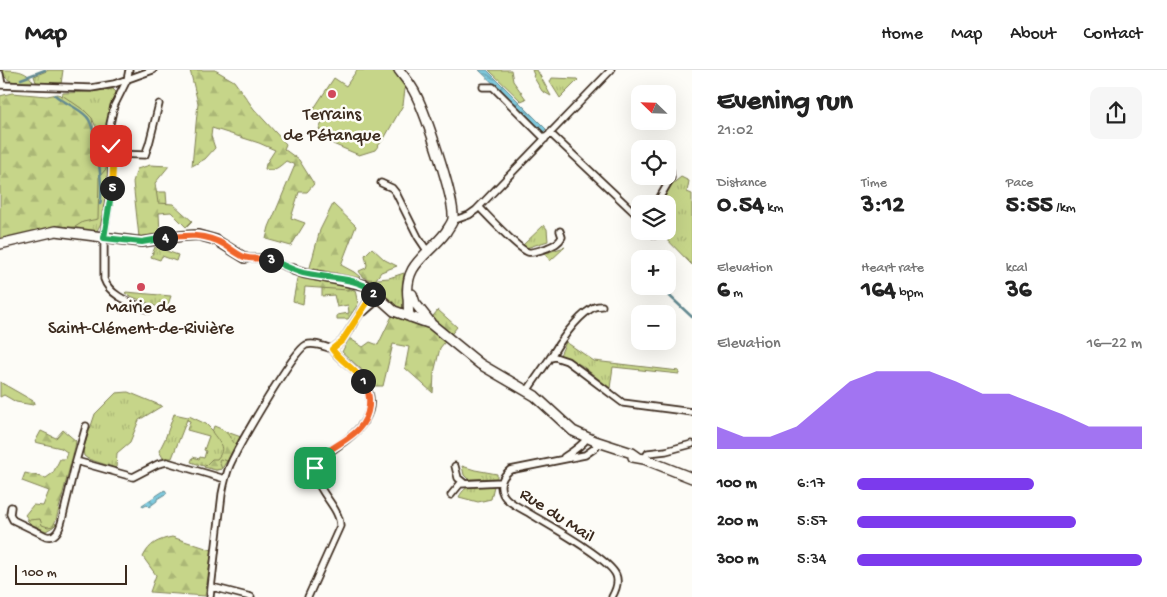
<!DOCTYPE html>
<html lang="en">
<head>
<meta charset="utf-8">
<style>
  :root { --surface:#fff; --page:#f6f6f6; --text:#222; --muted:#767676; --line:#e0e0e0; --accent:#7c3aed }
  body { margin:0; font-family:"Gochi Hand",sans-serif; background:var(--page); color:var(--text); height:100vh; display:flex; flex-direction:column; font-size:19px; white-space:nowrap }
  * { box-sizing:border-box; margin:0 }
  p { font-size:16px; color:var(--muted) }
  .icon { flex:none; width:28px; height:28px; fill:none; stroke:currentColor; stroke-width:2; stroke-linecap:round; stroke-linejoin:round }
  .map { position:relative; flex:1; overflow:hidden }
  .sheet { display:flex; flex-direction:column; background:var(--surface); width:475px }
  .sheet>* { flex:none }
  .needle { width:32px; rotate:293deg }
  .controls { position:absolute; left:631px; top:15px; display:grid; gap:10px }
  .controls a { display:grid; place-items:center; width:45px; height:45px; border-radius:10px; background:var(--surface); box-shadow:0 5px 20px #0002; font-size:25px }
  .scale { position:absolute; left:15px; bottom:12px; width:112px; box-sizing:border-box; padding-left:5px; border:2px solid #3b2a1e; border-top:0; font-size:14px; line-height:18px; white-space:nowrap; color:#3b2a1e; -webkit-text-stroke:4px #fdfcf7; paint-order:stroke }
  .pin { position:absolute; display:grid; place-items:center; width:42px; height:42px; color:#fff; margin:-21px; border-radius:10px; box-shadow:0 2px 8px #0006 }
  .km { position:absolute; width:25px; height:25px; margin:-12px; border-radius:50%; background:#222; color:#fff; font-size:14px; line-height:25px; text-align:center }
  .round { display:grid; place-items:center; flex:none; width:52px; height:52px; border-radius:10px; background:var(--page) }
  .head { display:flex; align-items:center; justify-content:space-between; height:85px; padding:0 25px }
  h1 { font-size:28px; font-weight:700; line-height:38px }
  .stats { display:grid; grid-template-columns:repeat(3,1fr); gap:8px; height:85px; padding:5px 25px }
  .stats div { display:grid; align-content:center }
  .stats b { font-size:25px; font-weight:700 }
  .stats small { font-size:14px; font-weight:400 }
  .stats p { font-size:14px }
  .chart { height:140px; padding:10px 25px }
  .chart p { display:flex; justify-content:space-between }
  .chart svg { width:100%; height:90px; margin-top:5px; fill:var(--accent); opacity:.7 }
  ul { padding:0 25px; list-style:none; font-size:16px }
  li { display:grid; grid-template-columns:80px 60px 1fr; align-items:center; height:38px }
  li i { height:12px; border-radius:6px; background:var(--accent) }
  header { display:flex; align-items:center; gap:30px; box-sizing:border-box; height:70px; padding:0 25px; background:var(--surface); border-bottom:1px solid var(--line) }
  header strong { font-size:24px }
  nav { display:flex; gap:28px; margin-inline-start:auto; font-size:18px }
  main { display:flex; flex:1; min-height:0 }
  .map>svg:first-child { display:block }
  .grass { fill:url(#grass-tufts); stroke:#808054 }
  .forest { fill:url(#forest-firs); stroke:#808054 }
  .park { fill:#c6d589; stroke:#808054 }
  .water { fill:url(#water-waves); stroke:#648a91 }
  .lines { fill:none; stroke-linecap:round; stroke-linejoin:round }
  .stream { stroke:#648a91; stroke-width:2.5 }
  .street-casing { stroke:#3b2a1e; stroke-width:9 }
  .secondary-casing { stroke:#3b2a1e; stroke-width:12 }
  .street { stroke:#fdfcf7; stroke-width:5.5 }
  .secondary { stroke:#fdfcf7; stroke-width:9 }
  .split-1-casing { stroke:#fff; stroke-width:10 }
  .split-2-casing { stroke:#fff; stroke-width:10 }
  .split-3-casing { stroke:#fff; stroke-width:10 }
  .split-4-casing { stroke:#fff; stroke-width:10 }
  .split-5-casing { stroke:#fff; stroke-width:10 }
  .split-6-casing { stroke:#fff; stroke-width:10 }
  .split-1 { stroke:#f0652b; stroke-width:6 }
  .split-2 { stroke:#f5b400; stroke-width:6 }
  .split-3 { stroke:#22a559; stroke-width:6 }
  .split-4 { stroke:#f0652b; stroke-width:6 }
  .split-5 { stroke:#22a559; stroke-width:6 }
  .split-6 { stroke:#f5b400; stroke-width:6 }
  .poi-dot { fill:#d1495b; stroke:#fdfcf7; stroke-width:2 }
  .labels { text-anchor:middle; stroke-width:5; stroke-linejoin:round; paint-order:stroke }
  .poi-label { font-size:18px; fill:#3b2a1e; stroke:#fdfcf7 }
  .street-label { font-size:18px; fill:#3b2a1e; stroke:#fdfcf7 }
</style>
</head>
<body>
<header>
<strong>Map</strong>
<nav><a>Home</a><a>Map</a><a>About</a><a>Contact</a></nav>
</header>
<main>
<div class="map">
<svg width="692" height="527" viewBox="0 0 692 527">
  <defs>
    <pattern id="grass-tufts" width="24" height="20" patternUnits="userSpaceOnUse" patternTransform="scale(1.25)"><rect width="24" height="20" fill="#c6d589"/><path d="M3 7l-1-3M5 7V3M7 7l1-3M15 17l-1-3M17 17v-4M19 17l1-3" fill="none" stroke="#abb776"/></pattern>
    <pattern id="forest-firs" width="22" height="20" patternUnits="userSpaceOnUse" patternTransform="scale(1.25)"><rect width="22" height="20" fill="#c6d589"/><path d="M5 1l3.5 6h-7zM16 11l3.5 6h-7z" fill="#abb776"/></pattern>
    <pattern id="water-waves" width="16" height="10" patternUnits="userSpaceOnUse" patternTransform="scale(1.25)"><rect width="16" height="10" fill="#7fcade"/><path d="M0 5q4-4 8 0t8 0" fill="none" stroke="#69a4b3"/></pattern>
  </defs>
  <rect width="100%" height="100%" fill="#fdfcf7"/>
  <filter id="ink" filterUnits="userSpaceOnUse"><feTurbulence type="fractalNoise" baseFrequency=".02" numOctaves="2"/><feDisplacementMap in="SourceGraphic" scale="10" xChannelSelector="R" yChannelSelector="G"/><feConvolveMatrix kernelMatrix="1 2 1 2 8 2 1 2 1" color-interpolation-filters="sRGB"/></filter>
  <g filter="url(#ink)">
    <path class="grass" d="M1,0C14,0 27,0 33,12C20,12 6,15 1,0Z
      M49,0H63L61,14L36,12L34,6Z
      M489,0H511L513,11L526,29L521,31Z
      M532,0H537L551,26L542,21L533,6L534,5Z
      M552,8L577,9L578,10L560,28L550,12Z
      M113,19L116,22L107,52L108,101L106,126L101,153L97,161L93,163L70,159L0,107L101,69L92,48L85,41L62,26L63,23L90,22Z
      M681,107L689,111L687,122L692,124V195L659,161H668V134H659L671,115Z
      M156,122H166L167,135L144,134Z
      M544,155L547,159L548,171L526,178L523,175Z
      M155,177L178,185L176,191L162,186L160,190L151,187Z
      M565,177L550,191L545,183Z
      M404,203L402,219L405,234L402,240L399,239L368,210L389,208Z
      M349,215L350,219L355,220L358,234L348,249H337V245L349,243L348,235L337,237L334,225L322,226V216Z
      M126,222L171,226L166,240L130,226L125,223Z
      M566,272L594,291L679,301V304L613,297L610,318L581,295L560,285Z
      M128,322L162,336L139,350L130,372L117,383L116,398L88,389L84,386L83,380L95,344L116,323Z
      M174,344L188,347L172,388H163L159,381L165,369Z
      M189,346L206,354L218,366L227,362L241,367L222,399L216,400L191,392L193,387L199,389L200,387L204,388L206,381L204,380L209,366L187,360L190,351L187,350Z
      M462,396L475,400L497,404V408L468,409L464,405Z
      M489,415L494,416L491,429L478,432L459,427C466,413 476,416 489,415Z
      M36,448L52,451L56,454L53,457L46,461L31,454L27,450Z"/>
    <path class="forest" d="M190,0H215L234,11L254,39L286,74L284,79L299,90L314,114L307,122H299L291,148L305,153L291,176L266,169L269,157L295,95L286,91C279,97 274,102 265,99L266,94L275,80L259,73L212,58L211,66L215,78L205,89L192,96L198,33Z
      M12,23L47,26L58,24L65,27L85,41L92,48L94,61L100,67L103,75L106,99L99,107L98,149L83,152L75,157L60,158L0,170V26Z
      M150,95L169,96L155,113L158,133L173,134L192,151L186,157L171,142L159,143L160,164L139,167L133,112L137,99Z
      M333,134L356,156L341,195L354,202L360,207L359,211L309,201L320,160Z
      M372,178L385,190L397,196L381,202L376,209C368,210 363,209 359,201L366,198L367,195L365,185Z
      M298,204L349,215L348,220L305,217L303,234L293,231Z
      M438,240L457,257L440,278L434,303L433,323L405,298L409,277L393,274L383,316H374L361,299L342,282L349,268L363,277L370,272L378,275L392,246L424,257Z
      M0,312L35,332L33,335L16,332L4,325L0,327Z
      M214,356C230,362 226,364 236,375L228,391L220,389L219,391L222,399L216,400L204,397L212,389H217C227,378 219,372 212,362Z
      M63,360L76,371L75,377L56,450L53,456L48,457L42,455L40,449L29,450L25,445L33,435L43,436L49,421L22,411L25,403L46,408L53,403L60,389H65L67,382L61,378L35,372L41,361L56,368Z
      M172,467L212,480L205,526L150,522L156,505L143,487C150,473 158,470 172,467Z"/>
    <path class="park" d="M357,0H399L409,13L405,19L403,35L385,67L375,80L359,85L333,74L319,59L325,47L313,40L334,8L346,16Z"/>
    <path class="water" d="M479,0H487L546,59L543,63L532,50Z
      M165,420L167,423L157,429V431L149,437L147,435L143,437L142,435Z"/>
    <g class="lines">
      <path class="stream" d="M21,9L45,0
        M55,25C65,34 78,37 87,47C96,56 104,121 100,134
        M634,192L640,198
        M659,216L692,247"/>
      <defs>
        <path id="street" d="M129,0L127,10L114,36L110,54L112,111L104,164V209C110,227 133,233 149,240
          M0,4L2,15
          M0,15L91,18L114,14L153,0
          M483,17H493L545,69
          M550,63L640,148
          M112,84L145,85L149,74L159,34
          M381,113L392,118L396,123L418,167L428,182
          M656,134L671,108L670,100
          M479,137C487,145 519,180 528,182C534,183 541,180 547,178C554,175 559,173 562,167L560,161
          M452,151L469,145L476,140L611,0
          M652,161L655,165
          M245,188H264L292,199
          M364,242L380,228
          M550,288C558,274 576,248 591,239C594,236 598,236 602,236
          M527,321L550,288L555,287L567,291L582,302L623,333L692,342
          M598,372L595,378L585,385L510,400C503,406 498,415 503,424C507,432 519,437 527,442C545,453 609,488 616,505C619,512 616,520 612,527
          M564,387C572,382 582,376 587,368
          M644,389L648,383L666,381L692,374
          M76,391L86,356
          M455,396L458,408L464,413
          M451,425L460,414L501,412
          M11,437L10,444L13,450L46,466C56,469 60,458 62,450L76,391L133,407L158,394L167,392L225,409
          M212,517L251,527
          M210,527L222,424C224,414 226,404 230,395C238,377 293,281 306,275C314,272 325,277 332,279
          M308,527L340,456C340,432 302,413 321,388C348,369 390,345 360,306C352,296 340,291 332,279L342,271L374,222"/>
        <path id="secondary" d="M399,0C405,8 412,16 416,25C426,45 455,129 453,149C452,154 448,158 446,162C427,187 404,193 408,228C409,235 407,240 410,247
          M0,174L56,161L142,172L182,166L198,165L216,170L245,188
          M292,199L304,203L365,215L394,241L431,254L480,294L535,326L573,361L595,371L632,383L639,388
          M412,224L415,233L430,252
          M633,387L644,389L692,408"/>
      </defs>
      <use href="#street" class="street-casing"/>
      <use href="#secondary" class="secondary-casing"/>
      <use href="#street" class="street"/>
      <use href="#secondary" class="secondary"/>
    </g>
  </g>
  <g class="lines" filter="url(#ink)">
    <defs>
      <path id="split-1" d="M315,398C323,373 365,372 369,336C370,327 368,319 363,311"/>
      <path id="split-2" d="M363,311C355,298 341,292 332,279L342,271L373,224"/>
      <path id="split-3" d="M271,190C282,194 292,200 303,203C324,208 359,207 374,222L373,224"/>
      <path id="split-4" d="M165,168C187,165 205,163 225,175C231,179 237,184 244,187C252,190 261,187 271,190"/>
      <path id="split-5" d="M112,118L104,168L142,172L165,168"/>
      <path id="split-6" d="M111,76L113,98L112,118"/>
    </defs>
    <use href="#split-1" class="split-1-casing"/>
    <use href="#split-2" class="split-2-casing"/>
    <use href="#split-3" class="split-3-casing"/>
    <use href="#split-4" class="split-4-casing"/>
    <use href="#split-5" class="split-5-casing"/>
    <use href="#split-6" class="split-6-casing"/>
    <use href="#split-1" class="split-1"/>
    <use href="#split-2" class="split-2"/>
    <use href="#split-3" class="split-3"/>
    <use href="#split-4" class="split-4"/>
    <use href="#split-5" class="split-5"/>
    <use href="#split-6" class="split-6"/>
  </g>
  <g class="poi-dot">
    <circle cx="332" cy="24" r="5"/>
    <circle cx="141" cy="217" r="5"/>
  </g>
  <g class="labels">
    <g class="poi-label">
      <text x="332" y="49">Terrains<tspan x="332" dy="21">de Pétanque</tspan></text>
      <text x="141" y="242">Mairie de<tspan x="141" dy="21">Saint-Clément-de-Rivière</tspan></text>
    </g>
    <g class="street-label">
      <text transform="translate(558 444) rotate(33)" y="6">Rue du Mail</text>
    </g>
  </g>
</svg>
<div class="controls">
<a><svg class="needle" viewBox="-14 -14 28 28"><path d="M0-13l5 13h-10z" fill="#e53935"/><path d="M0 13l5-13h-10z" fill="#767676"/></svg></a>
<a><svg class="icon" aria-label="locate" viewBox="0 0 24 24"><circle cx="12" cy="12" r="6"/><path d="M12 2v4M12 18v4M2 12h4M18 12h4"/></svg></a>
<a><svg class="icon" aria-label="layers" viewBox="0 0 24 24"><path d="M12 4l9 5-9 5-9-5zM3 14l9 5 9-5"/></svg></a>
<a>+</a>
<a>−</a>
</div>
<div class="scale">100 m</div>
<div class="pin" style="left:315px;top:398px;background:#1e9e55"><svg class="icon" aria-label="arrive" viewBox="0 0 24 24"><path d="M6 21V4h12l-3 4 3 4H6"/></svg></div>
<div class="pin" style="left:111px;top:76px;background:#d93025"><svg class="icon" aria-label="check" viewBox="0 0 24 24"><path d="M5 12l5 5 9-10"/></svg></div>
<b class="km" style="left:363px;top:311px">1</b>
<b class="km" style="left:373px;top:224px">2</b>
<b class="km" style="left:271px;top:190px">3</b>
<b class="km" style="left:165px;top:168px">4</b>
<b class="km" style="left:112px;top:118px">5</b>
</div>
<section class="sheet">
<div class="head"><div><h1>Evening run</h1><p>21:02</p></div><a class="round"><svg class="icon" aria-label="share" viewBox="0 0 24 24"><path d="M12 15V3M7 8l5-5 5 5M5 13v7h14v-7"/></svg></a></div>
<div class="stats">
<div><p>Distance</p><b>0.54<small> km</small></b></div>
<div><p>Time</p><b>3:12</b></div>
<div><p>Pace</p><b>5:55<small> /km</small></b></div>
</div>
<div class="stats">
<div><p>Elevation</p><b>6<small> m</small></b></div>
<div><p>Heart rate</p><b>164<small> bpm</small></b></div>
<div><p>kcal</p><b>36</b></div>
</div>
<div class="chart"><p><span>Elevation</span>16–22 m</p>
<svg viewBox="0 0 160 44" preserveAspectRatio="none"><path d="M0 44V33L10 38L20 38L30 33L40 22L50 11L60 6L70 6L80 6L90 11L100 17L110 17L120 22L130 27L140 33L150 33L160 33V44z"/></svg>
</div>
<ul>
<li><b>100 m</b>6:17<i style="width:62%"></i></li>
<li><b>200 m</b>5:57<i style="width:77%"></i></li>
<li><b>300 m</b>5:34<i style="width:100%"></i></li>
</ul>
</section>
</main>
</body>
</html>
